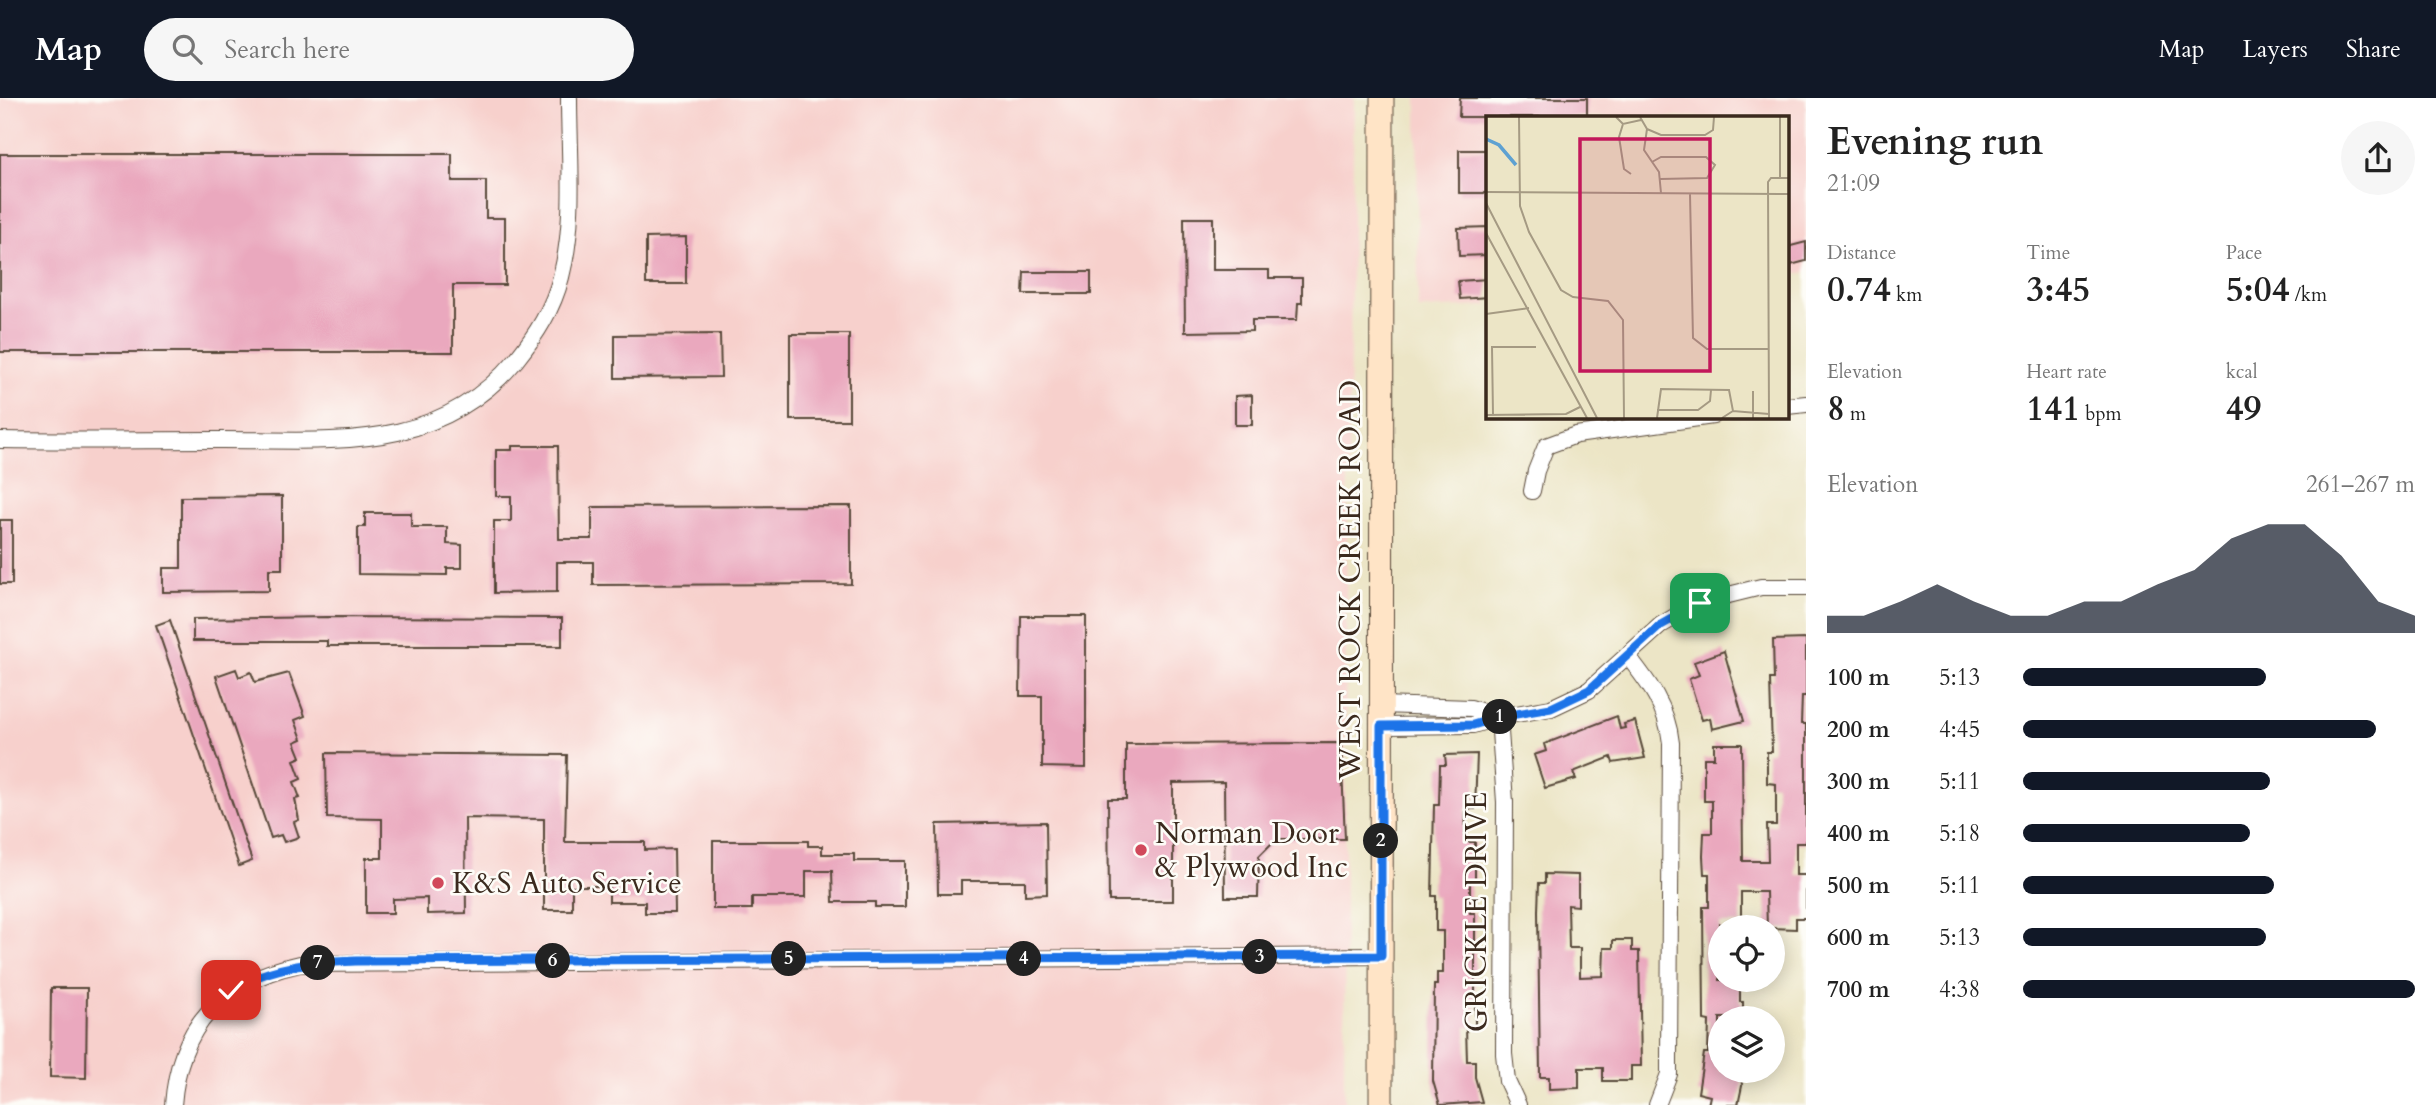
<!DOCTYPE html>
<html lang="en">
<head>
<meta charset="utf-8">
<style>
  :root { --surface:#fff; --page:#f6f6f6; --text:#222; --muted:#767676; --accent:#111827 }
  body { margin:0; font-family:Cardo,serif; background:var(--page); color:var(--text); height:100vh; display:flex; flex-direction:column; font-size:26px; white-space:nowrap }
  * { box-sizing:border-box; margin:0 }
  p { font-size:23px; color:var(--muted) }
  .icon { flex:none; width:38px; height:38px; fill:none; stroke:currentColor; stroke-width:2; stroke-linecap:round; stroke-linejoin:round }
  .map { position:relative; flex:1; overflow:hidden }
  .side { display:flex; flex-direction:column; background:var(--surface); width:630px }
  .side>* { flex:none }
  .buttons { position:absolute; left:1708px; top:817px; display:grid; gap:14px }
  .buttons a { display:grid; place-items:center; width:77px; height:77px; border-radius:50%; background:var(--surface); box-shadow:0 4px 18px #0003; font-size:35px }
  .pin { position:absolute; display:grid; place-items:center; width:60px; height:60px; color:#fff; margin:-30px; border-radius:14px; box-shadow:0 4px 10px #0006 }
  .km { position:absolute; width:35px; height:35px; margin:-18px; border-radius:50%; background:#222; color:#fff; font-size:19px; line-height:35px; text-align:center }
  .round { display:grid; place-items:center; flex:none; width:74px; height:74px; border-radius:37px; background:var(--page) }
  .headline { display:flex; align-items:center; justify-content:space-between; height:119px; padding:0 21px }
  h1 { font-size:38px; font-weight:600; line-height:52px }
  .figures { display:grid; grid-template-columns:repeat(3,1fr); gap:10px; height:119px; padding:7px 21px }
  .figures div { display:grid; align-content:center }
  .figures b { font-size:35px; font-weight:600 }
  .figures small { font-size:19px; font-weight:400 }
  .figures p { font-size:19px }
  .chart { height:196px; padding:14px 21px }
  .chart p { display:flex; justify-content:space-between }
  .chart svg { width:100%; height:126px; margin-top:7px; fill:var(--accent); opacity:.7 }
  ul { padding:0 21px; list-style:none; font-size:23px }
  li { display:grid; grid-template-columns:112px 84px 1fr; align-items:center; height:52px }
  li i { height:18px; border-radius:9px; background:var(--accent) }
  header { display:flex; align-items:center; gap:42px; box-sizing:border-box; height:98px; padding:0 35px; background:var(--accent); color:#fff }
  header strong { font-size:33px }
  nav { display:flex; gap:38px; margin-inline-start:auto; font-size:24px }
  .search { width:490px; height:63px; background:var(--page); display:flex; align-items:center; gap:18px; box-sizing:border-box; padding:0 24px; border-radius:38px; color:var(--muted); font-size:26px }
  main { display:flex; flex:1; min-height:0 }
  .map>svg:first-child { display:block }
  .built { fill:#f7d0cc }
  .building { fill:#eaa8be }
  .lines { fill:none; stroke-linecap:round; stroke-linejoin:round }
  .street-casing { stroke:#564637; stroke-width:18 }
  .secondary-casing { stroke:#564637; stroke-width:25 }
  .street { stroke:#fff; stroke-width:16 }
  .secondary { stroke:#ffe4c6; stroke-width:23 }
  .route-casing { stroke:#fff; stroke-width:14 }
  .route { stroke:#1a73e8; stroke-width:9 }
  .poi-dot { fill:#d1495b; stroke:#fdfcf7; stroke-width:2.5 }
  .labels { text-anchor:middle; stroke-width:5; stroke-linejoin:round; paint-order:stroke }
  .street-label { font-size:30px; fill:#3b2a1e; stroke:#fdfcf7 }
  .poi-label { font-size:30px; fill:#3b2a1e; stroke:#fdfcf7; text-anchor:start }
  .inset-river { fill:none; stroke:#5ea1d2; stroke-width:3.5 }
  .inset-road { fill:none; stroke:#a59a83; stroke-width:2 }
  .view { fill:#c2185b; fill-opacity:0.15; stroke:#c2185b; stroke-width:3.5 }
  .inset-edge { fill:none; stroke:#3b2a1e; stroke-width:3.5 }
</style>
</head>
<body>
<header>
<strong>Map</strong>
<div class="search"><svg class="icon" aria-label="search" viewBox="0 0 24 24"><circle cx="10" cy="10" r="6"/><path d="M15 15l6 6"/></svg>Search here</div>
<nav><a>Map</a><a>Layers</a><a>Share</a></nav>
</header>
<main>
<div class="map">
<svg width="1806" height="1007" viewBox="0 0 1806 1007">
  <rect width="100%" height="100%" fill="#fdfcf7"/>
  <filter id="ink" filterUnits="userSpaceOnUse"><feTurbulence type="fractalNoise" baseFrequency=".0143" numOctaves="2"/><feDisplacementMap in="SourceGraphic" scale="14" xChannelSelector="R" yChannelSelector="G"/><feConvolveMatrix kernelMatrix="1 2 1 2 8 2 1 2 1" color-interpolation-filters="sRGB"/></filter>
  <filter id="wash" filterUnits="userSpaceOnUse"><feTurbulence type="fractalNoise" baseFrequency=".00686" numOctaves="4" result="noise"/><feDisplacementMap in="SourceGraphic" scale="28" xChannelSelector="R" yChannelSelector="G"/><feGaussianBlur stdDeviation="1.57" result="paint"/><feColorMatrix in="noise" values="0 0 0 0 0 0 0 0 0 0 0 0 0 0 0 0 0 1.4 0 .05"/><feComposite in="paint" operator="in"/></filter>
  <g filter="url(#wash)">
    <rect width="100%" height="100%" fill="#ece5c6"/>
    <path class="built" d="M0,0H1354L1346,508L1344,1007H0Z
      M1417,0H1806V174L1787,179V19H1488L1487,208L1418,211Z"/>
    <g id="blocks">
      <path class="building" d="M1460,0H1587V19H1459Z
        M1459,52H1488V95H1459Z
        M0,56H452V83H486V120H505V187H453V254H0Z
        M1184,120H1213V172H1269V180H1302V205H1298L1297,222H1252V233L1185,234Z
        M1488,129V157L1459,158L1458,130Z
        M686,139V186H646V140Z
        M1806,144V163L1787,168V149Z
        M1024,174H1091V196H1023Z
        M1488,181V199L1460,201L1458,183Z
        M720,236L721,279L615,280V237Z
        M790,236H849V322H790Z
        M1252,297V327H1235V298Z
        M512,348H558L559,441H592V409L851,408V486L593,487V464H557V494L494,495V423H511V398H496V352H512Z
        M282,398V471H269V493L163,494V470H181V399Z
        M365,415H411V429H447V446L462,447V470H447V477L358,476V429H365Z
        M0,422H12V486H0Z
        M1021,518H1086V670L1042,669V598H1020Z
        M327,519L562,520V548H327V543H193V521Z
        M170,522L252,763L239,768L156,527Z
        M1806,541V598H1802L1801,626H1806V745H1796V777H1806V820H1796V831L1767,830L1766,794H1741V826H1720V882H1740V904H1743V920H1720V973H1741L1742,988L1738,1007H1708L1710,998L1698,995L1704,955H1708L1709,923L1704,922L1703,809H1709V776H1704L1703,758L1704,735H1712V703H1704V660H1714V646H1742L1743,763H1768L1767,727H1776V686L1767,685V654H1772L1770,581H1774L1773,542Z
        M1724,553L1744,623L1712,631L1710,620L1702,622L1689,581L1699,577L1694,564Z
        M236,571L239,579L251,574L255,584L289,575L305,618L295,622L302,641L295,644L301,659L294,662L301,681L294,684L300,700L295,701L299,722L294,724L299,739L284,744L281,737L271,740L216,578Z
        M1617,618L1620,631L1625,630L1624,626L1635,623L1645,660L1613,665L1611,659L1573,674L1576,681L1545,690L1534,657L1546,653L1544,646Z
        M1341,645L1345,741H1276L1259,758L1258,799H1225L1224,684L1173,685V803H1109L1108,701H1126V646Z
        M326,655L567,657L565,744H645V752L674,751L675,815H645V804H609V788H572V812H544V721L465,720L466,815L427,816V800L393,801V815H366V760H382V721L327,720Z
        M1477,656L1475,711L1466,710L1465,744H1475V783L1470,784V815H1475V929H1466L1467,963H1475V979L1482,1004L1440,1007L1433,983L1434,887H1437V875H1443V833H1436V798H1432L1434,707H1439L1440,667H1446L1445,657Z
        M1046,724L1047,796L1025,797V783H961V796H938L937,726Z
        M713,743H808V748H822V756H854V763H905V809H875V804H833L832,773H806V799H752V811H713Z
        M1545,776L1578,777V808L1568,807L1569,850H1580V879L1603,878L1604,850H1613V842H1632V853H1639L1641,968H1631V983H1603V970H1579V990L1549,991V979H1540L1538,813L1539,785H1545Z
        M51,890H87L86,980L50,979Z"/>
    </g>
  </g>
  <g filter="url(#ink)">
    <use href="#blocks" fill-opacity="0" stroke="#564637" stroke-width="2"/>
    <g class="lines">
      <defs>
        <path id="street" d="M1787,308L1806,306
          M0,342C74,343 148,342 222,342C332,342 437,356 516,262C536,237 553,211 561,179C576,122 569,59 569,0
          M1532,393L1536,373L1546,348L1576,337L1713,318
          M1627,557C1649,585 1667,608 1671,645L1669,963V976L1657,1007
          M1381,607L1471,610L1499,619
          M1499,619L1505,704L1504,956L1507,983L1518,1007
          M1381,628L1473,627L1499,619L1551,610L1589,592L1661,527L1700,504L1761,489H1806
          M173,1007C179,927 222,883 300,866L1381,858"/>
        <path id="secondary" d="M1381,1007L1382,0"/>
      </defs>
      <use href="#street" class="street-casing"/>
      <use href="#secondary" class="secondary-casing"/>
      <use href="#street" class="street"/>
      <use href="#secondary" class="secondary"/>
    </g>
  </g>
  <g class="lines" filter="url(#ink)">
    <defs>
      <path id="route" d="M231,892C271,867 311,865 356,863L1381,858V628L1473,627L1499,619L1551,610L1589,592L1661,527L1700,505"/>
    </defs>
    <use href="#route" class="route-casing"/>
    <use href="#route" class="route"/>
  </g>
  <g class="poi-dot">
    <circle cx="1141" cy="752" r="7"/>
    <circle cx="438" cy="785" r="7"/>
  </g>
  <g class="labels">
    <g class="street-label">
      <text transform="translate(1350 482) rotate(-90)" y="10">WEST ROCK CREEK ROAD</text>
      <text transform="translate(1476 814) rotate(-90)" y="10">GRICKLE DRIVE</text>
    </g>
    <g class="poi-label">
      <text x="1155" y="745">Norman Door<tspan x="1155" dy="34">&amp; Plywood Inc</tspan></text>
      <text x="452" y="795">K&amp;S Auto Service</text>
    </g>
  </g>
  <g transform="translate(1486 18)">
    <rect width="303" height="303" fill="#ece5c6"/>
    <path class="inset-river" d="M0,23L13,29L30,49"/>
    <path class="inset-road" d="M33,1L34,90L43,116L75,174L87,181L122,185L137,204L138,302M130,1L137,8L155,4M154,1L161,13L158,34L173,56L175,77M294,1V62M137,8L133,21L138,53L145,58M161,13L175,19H219L227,14L228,1M166,46L175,41H220L229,49L221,62L174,63M0,76L303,78M204,78L207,222L221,233H282M0,87L111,302M0,117L101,302M0,198L43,192M267,275V302M171,294H212L224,285L225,274M0,299L80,298L94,291M7,299L6,231H50M171,302L175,273L243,274L247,295M236,302L247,295L283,298M283,302L282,66L285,62H303"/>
    <path class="view" d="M94,23H224V255H94Z"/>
    <rect width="303" height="303" class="inset-edge"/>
  </g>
</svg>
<div class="buttons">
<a><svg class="icon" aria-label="locate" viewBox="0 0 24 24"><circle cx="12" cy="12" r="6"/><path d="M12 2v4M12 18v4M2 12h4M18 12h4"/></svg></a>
<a><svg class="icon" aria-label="layers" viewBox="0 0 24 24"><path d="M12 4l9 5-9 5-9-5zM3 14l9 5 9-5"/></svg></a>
</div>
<div class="pin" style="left:1700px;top:505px;background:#1e9e55"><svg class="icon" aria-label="arrive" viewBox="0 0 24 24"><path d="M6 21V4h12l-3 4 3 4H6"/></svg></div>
<div class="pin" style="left:231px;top:892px;background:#d93025"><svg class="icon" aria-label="check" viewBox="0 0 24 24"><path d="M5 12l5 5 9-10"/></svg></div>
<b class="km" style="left:1500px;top:619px">1</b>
<b class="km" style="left:1381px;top:743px">2</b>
<b class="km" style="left:1260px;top:859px">3</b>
<b class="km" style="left:1024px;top:861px">4</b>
<b class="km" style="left:789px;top:861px">5</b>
<b class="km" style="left:553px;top:863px">6</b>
<b class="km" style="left:318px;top:865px">7</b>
</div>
<section class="side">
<div class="headline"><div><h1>Evening run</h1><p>21:09</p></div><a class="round"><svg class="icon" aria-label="share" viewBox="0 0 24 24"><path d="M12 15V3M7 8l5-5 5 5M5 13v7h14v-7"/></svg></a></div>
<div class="figures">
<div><p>Distance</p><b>0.74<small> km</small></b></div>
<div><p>Time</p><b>3:45</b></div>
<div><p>Pace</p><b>5:04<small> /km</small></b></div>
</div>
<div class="figures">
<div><p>Elevation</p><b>8<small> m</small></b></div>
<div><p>Heart rate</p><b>141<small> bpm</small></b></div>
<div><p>kcal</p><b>49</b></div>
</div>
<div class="chart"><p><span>Elevation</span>261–267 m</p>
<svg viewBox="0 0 160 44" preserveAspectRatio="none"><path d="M0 44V38L10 38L20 33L30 27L40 33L50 38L60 38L70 33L80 33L90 27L100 22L110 11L120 6L130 6L140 17L150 33L160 38V44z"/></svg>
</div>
<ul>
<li><b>100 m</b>5:13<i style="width:62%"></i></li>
<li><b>200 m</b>4:45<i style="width:90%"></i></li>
<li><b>300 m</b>5:11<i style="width:63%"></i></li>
<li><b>400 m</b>5:18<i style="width:58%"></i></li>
<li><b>500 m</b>5:11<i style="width:64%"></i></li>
<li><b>600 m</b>5:13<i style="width:62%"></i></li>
<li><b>700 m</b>4:38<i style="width:100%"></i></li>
</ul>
</section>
</main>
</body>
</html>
